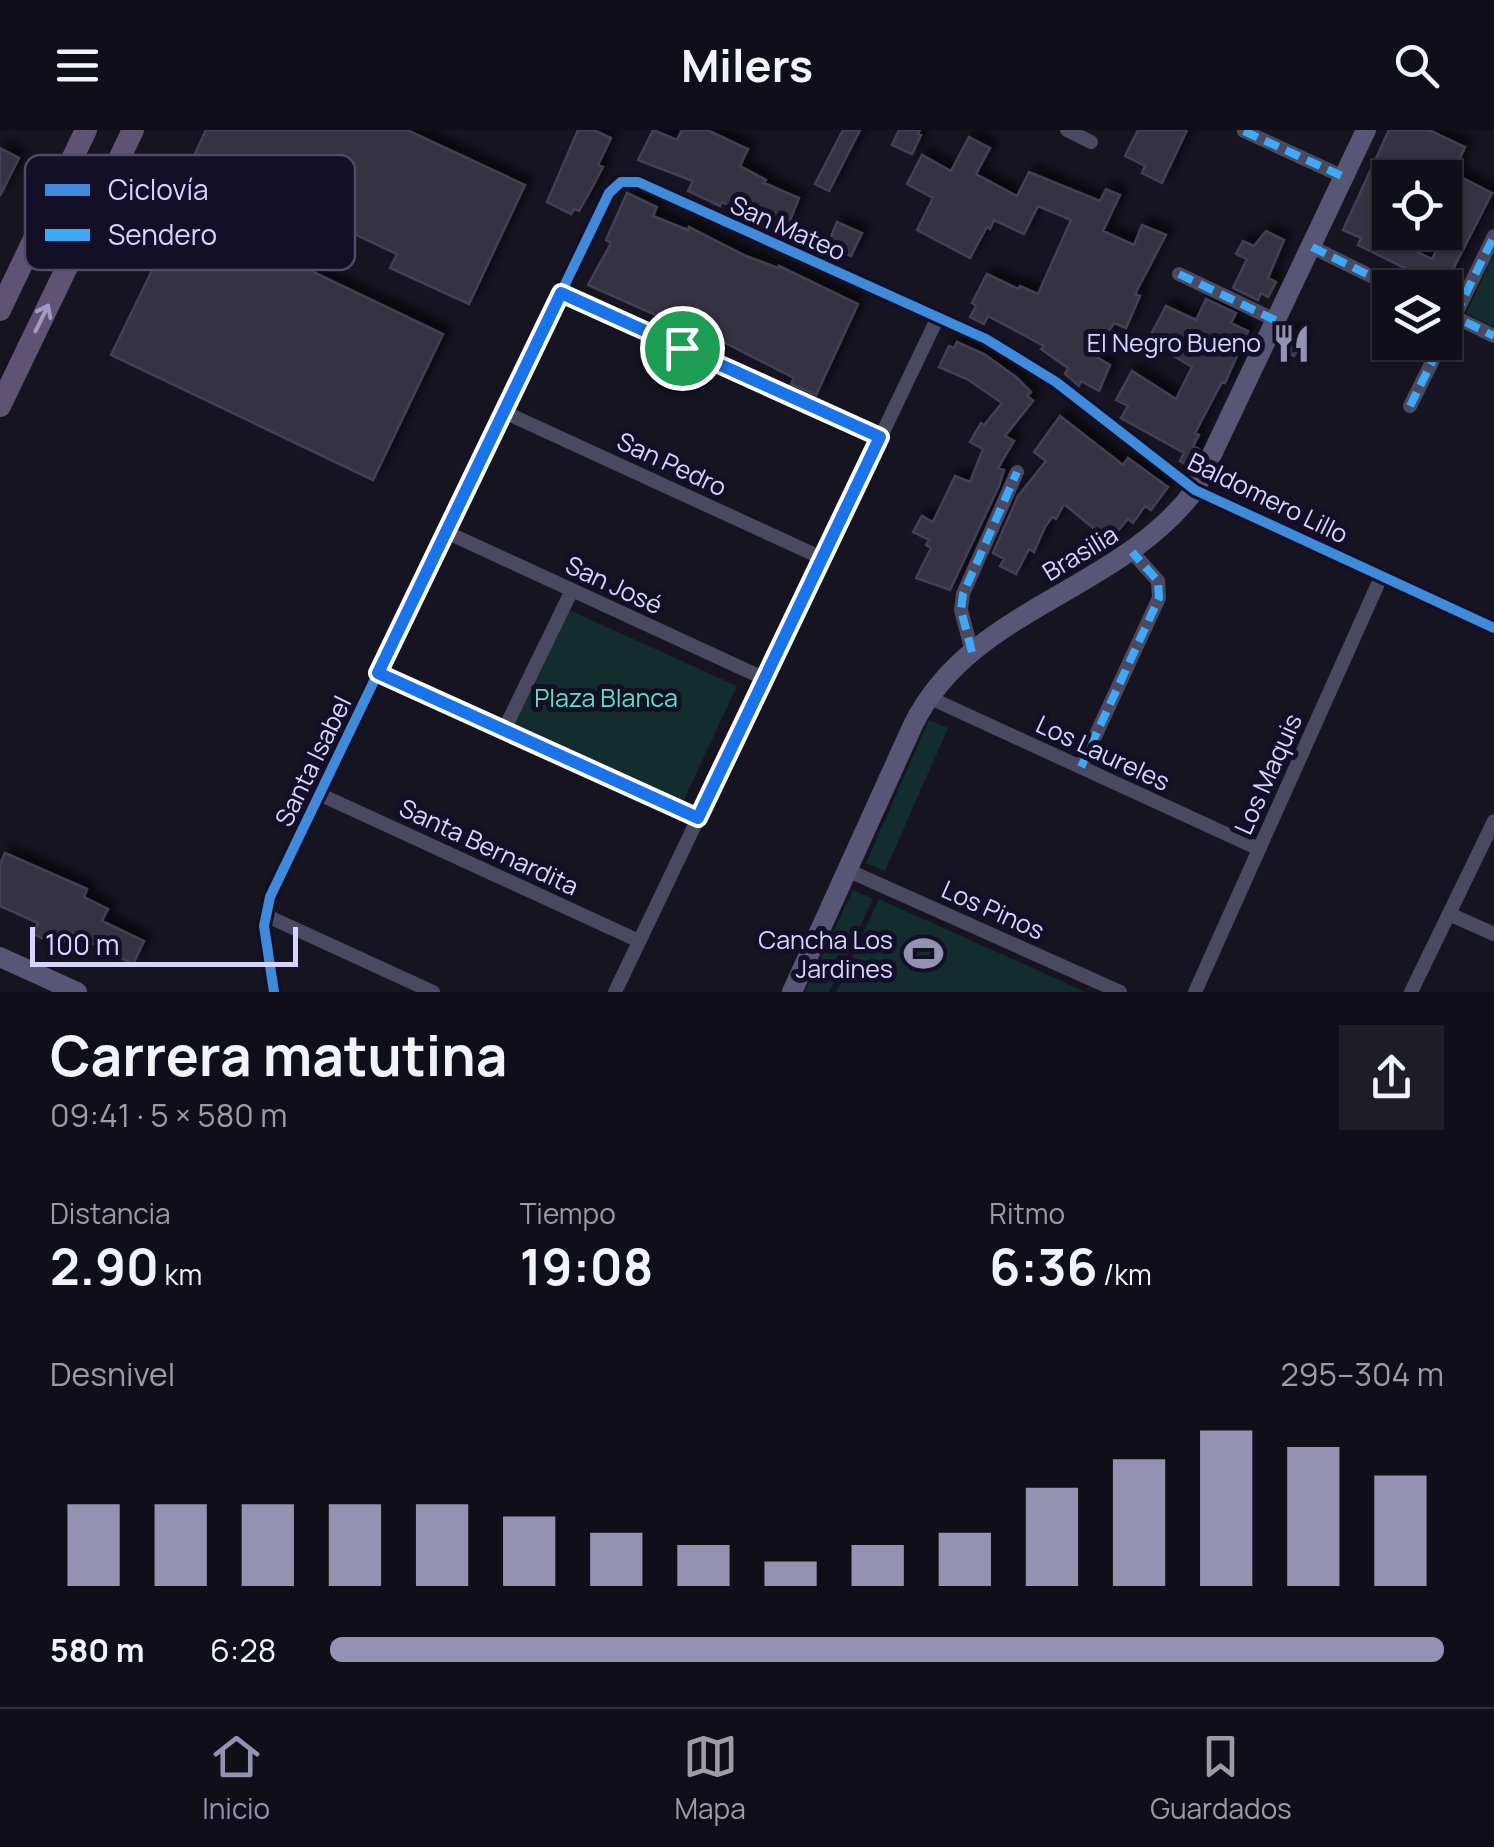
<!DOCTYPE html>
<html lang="es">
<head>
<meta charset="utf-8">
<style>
  :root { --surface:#100f19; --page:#1e1d26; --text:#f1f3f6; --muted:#9c9ca2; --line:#302f38; --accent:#9591b1 }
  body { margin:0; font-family:Manrope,sans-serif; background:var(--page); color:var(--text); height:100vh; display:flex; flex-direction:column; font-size:38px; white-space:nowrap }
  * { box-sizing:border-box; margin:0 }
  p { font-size:32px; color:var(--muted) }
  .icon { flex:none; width:55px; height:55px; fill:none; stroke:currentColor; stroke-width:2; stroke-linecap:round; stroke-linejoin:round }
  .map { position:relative; height:862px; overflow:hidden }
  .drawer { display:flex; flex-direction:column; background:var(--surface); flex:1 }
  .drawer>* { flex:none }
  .tools { position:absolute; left:1372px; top:30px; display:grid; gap:20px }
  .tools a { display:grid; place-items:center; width:90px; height:90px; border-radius:0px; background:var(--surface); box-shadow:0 2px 8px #0004,0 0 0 2px var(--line); font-size:50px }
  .scale { position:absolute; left:30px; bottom:25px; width:268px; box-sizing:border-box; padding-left:10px; border:5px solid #d9d4ff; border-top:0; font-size:28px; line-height:35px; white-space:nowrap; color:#d9d4ff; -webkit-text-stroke:8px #130f26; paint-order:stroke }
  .pin { position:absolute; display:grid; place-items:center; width:85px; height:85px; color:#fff; margin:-42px; border:5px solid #fff; border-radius:50%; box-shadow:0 2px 10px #0007 }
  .round { display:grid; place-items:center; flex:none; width:105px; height:105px; border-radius:0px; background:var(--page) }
  .headline { display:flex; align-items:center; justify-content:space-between; height:170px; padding:0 50px }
  h1 { font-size:55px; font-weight:700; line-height:75px }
  .stats { display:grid; grid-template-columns:repeat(3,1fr); gap:15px; height:170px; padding:10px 50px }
  .stats div { display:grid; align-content:center }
  .stats b { font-size:50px; font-weight:700 }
  .stats small { font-size:28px; font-weight:400 }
  .stats p { font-size:28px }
  .chart { height:280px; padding:20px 50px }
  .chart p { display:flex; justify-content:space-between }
  .chart svg { width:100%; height:180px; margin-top:10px; stroke:var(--accent); stroke-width:6 }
  ul { padding:0 50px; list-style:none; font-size:32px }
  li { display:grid; grid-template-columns:160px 120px 1fr; align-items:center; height:75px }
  li i { height:25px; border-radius:12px; background:var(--accent) }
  header { display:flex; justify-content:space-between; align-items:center; height:130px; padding:0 50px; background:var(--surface); font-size:45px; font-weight:700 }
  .dock { display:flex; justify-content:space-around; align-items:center; height:140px; border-top:2px solid var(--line); background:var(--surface); font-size:28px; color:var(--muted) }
  .dock a { display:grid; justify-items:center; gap:5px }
  .dock .current { color:var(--accent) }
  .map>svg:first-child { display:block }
  .green { fill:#132c2d }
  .building { fill:#343243; stroke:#433f54; stroke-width:2.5; fill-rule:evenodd; filter:url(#shadow) }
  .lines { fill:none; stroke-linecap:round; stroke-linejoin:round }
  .street { stroke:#4a4962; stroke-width:14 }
  .secondary { stroke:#575674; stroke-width:20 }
  .primary { stroke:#5e5373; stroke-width:22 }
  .quiet { stroke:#3fa9f5; stroke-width:8; stroke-dasharray:15 8; stroke-linecap:butt }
  .cycleway-casing { stroke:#130f26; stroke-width:16 }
  .cycleway { stroke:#408adc; stroke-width:10 }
  .oneway { stroke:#a29ac0 }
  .route-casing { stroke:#fff; stroke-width:20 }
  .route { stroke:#1a73e8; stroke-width:12 }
  .labels { text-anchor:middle; stroke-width:10; stroke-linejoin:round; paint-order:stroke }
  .street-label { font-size:25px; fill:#d9d4ff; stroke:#130f26 }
  .poi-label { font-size:25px; fill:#d9d4ff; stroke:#130f26; text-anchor:end }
  .park-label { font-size:25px; fill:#5fe0c0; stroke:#130f26 }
  .key { fill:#130f26; stroke:#4e4a67; stroke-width:2.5 }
  .key-label { font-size:28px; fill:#d9d4ff }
</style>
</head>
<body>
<header><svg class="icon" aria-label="menu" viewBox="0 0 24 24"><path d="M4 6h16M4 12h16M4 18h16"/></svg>Milers<svg class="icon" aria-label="search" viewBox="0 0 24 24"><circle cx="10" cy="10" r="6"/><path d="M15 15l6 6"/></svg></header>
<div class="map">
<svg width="1494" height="862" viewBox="0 0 1494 862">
  <defs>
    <filter id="shadow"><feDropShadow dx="7" dy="-7" stdDeviation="5" flood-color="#0009"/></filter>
  </defs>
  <rect width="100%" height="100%" fill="#161421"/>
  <path class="green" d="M1494,124V197L1466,183Z
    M567,479L737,556L682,674L513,597Z
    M929,590L948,598L885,741L866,733Z
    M853,760L873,769L829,862H805Z
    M879,769L1086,862H836Z"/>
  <path class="building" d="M206,0H407L525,55L469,174L390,138L397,124L193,28Z
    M578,0H594L611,8L598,35L603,37L592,58L579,81L574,79L571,84L547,72Z
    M653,0L677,10L682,0H707L748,19L740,36L766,50L764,53L799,68L789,93L750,79L746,85L722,72L720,76L688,61L693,51L638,30Z
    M843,0H860L829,61L815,54Z
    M899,0H920L918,4L921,5L912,24L892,15Z
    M1138,0H1187L1162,53L1142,43L1145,36L1125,26Z
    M1389,0H1429L1465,17L1453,43L1492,63L1447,151L1430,143L1427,149L1358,115L1361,108L1343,100ZM1390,48H1445V103L1432,129L1371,99L1385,68L1390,70Z
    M969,7L990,18L976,44L1017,66L1029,42L1100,71L1106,59L1120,65L1103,101L1134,115L1142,95L1166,105L1135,164L1140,166L1126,198L1114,193L1095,226L1110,235L1099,261L1081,251L1079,256L1065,244L1068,238L1041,219L1044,216L988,186L984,194L970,187L976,176L972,173L987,144L1018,159L1020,156L1038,164L1071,90L1038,76L1024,104L994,90L990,99L987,97L970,128L917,100L933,68L907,54L922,25L951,41Z
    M0,18L19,28L0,66Z
    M627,63L657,77L653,86L688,100L689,97L746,126L778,138L779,136L858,174L816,265L791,254L794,248L698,199L696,203L588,155L611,113L606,110Z
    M182,79L443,204L373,350L111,225Z
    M837,92L862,103L851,126L827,116Z
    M1266,101L1284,110L1268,148L1276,152L1268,167L1261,163L1258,170L1233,158L1247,129L1236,124L1243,111L1254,116Z
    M1206,169L1236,183L1231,193L1248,201L1225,253L1222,252L1195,303L1199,305L1193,316L1199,319L1191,337L1180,331L1184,323L1121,288L1128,276L1116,270L1132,241L1176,269L1192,237L1148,210L1166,176L1196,190Z
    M1287,201L1303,208L1294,226L1279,218Z
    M957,212L984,224L1016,247L1031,262L1027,266L1033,271L1005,306L1014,311L998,338L1004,340L999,356L950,460L916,448L931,418L926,415L929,410L913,402L922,386L933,392L955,346L970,352L983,319L970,312L981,293L984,295L1002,273L967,249L939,237L949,216L954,218Z
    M1060,286L1123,335L1128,328L1168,357L1151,380L1145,376L1133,393L1128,389L1109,411L1064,374L1056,389L1052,387L1045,397L1034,422L1029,419L1016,444L1000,436L1004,429L993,423L1018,366L1046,331L1034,322Z
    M5,723L87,759L84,767L108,779L102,791L144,811L133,834L68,801L61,817L33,804L38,793L0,776V734Z"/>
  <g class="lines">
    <path class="street" d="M1067,0L1091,12
      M1244,1L1344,47
      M1312,117L1395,158
      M1179,144L1277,191
      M561,163L880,307
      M1445,182L1494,206
      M1445,206L1494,106
      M1410,276L1442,212
      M504,282L822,428
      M446,402L765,549
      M972,522L961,480L963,464L1017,342
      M378,543L698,688
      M928,567L1259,719
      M504,600L572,460
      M1081,637L1159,468L1158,451L1132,422
      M319,664L639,811
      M847,740L1120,862
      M1449,784L1494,804
      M265,785L433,862
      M274,862L264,796L270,767L609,63L621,52H638L986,209L1056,252L1195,360L1494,498
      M615,862L938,187
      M1195,862L1382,445
      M1411,862L1494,691"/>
    <path class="secondary" d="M0,827L77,862
      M792,862L913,595C970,478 1119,462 1195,360L1366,0"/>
    <path class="primary" d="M0,180L86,0
      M0,276L133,0"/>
    <path class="quiet" d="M1244,1L1344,47
      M1312,117L1395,158
      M1179,144L1277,191
      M1445,182L1494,206
      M1445,206L1494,106
      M1410,276L1442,212
      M972,522L961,480L963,464L1017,342
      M1081,637L1159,468L1158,451L1132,422"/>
    <defs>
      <path id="cycleway" d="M274,862L264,796L270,767L609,63L621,52H638L986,209L1056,252L1195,360L1494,498"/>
    </defs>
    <use href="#cycleway" class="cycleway-casing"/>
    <use href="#cycleway" class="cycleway"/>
  </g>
  <defs><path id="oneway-shaft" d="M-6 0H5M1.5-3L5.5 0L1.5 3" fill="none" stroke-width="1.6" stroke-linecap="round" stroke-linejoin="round" transform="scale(2.5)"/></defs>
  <use class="oneway" href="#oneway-shaft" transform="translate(42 188) rotate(-64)"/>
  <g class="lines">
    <defs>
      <path id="route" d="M561,163L880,307L698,688L378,543Z"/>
    </defs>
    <use href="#route" class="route-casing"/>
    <use href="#route" class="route"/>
  </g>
  <defs>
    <symbol id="restaurant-bare" viewBox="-9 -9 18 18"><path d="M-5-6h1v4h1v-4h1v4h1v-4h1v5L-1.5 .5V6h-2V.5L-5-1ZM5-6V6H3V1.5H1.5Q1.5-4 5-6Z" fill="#9591b1" stroke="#130f26" stroke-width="2.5" paint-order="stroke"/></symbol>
    <symbol id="stadium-bare" viewBox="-9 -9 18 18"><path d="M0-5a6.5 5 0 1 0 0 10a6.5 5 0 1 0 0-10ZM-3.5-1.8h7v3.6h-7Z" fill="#9591b1" stroke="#130f26" stroke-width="2.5" paint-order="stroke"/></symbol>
  </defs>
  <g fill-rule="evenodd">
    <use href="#restaurant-bare" x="1264" y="186" width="55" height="55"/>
    <use href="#stadium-bare" x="896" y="796" width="55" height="55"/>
  </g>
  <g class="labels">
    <g class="street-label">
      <text transform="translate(788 98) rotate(24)" y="9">San Mateo</text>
      <text transform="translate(672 334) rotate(25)" y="9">San Pedro</text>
      <text transform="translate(1268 368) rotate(26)" y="9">Baldomero Lillo</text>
      <text transform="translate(1080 423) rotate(-31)" y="9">Brasilia</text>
      <text transform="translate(614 455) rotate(25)" y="9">San José</text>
      <text transform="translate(1103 623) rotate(25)" y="9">Los Laureles</text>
      <text transform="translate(313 631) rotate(-64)" y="9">Santa Isabel</text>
      <text transform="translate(1268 644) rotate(-66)" y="9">Los Maquis</text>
      <text transform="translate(489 717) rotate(25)" y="9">Santa Bernardita</text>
      <text transform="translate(993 780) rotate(24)" y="9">Los Pinos</text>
    </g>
    <g class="poi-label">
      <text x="1261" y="222">El Negro Bueno</text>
      <text x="893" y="819">Cancha Los<tspan x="893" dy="29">Jardines</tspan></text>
    </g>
    <g class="park-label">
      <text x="606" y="577">Plaza Blanca</text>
    </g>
  </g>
  <rect x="25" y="25" width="330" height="115" rx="15" class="key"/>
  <rect x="45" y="54" width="45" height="12" fill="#408adc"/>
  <rect x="45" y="99" width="45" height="12" fill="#3fa9f5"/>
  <g class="key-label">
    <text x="108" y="70">Ciclovía</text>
    <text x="108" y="115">Sendero</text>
  </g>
</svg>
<div class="tools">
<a><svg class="icon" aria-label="locate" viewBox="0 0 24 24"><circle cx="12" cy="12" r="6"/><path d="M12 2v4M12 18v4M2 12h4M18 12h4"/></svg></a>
<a><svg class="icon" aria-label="layers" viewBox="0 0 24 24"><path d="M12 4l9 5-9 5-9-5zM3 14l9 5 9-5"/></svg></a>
</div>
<div class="scale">100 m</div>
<div class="pin" style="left:682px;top:218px;background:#1e9e55"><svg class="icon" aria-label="arrive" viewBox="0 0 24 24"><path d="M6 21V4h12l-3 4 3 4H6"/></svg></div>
</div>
<section class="drawer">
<div class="headline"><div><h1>Carrera matutina</h1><p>09:41 · 5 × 580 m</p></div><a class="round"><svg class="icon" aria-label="share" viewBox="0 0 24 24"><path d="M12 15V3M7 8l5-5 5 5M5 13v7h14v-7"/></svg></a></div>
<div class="stats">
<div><p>Distancia</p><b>2.90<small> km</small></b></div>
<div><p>Tiempo</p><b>19:08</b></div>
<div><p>Ritmo</p><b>6:36<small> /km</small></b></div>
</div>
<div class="chart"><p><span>Desnivel</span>295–304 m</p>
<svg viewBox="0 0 160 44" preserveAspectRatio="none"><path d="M5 44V24M15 44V24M25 44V24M35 44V24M45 44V24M55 44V27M65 44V31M75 44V34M85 44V38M95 44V34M105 44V31M115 44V20M125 44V13M135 44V6M145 44V10M155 44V17"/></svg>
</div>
<ul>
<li><b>580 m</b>6:28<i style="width:100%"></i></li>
</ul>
</section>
<nav class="dock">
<a class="current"><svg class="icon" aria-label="home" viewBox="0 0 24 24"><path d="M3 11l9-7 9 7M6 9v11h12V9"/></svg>Inicio</a>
<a><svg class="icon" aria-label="map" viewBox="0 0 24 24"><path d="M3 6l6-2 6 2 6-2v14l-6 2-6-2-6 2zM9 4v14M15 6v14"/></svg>Mapa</a>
<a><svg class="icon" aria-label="saved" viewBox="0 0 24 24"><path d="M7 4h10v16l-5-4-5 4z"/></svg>Guardados</a>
</nav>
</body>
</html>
